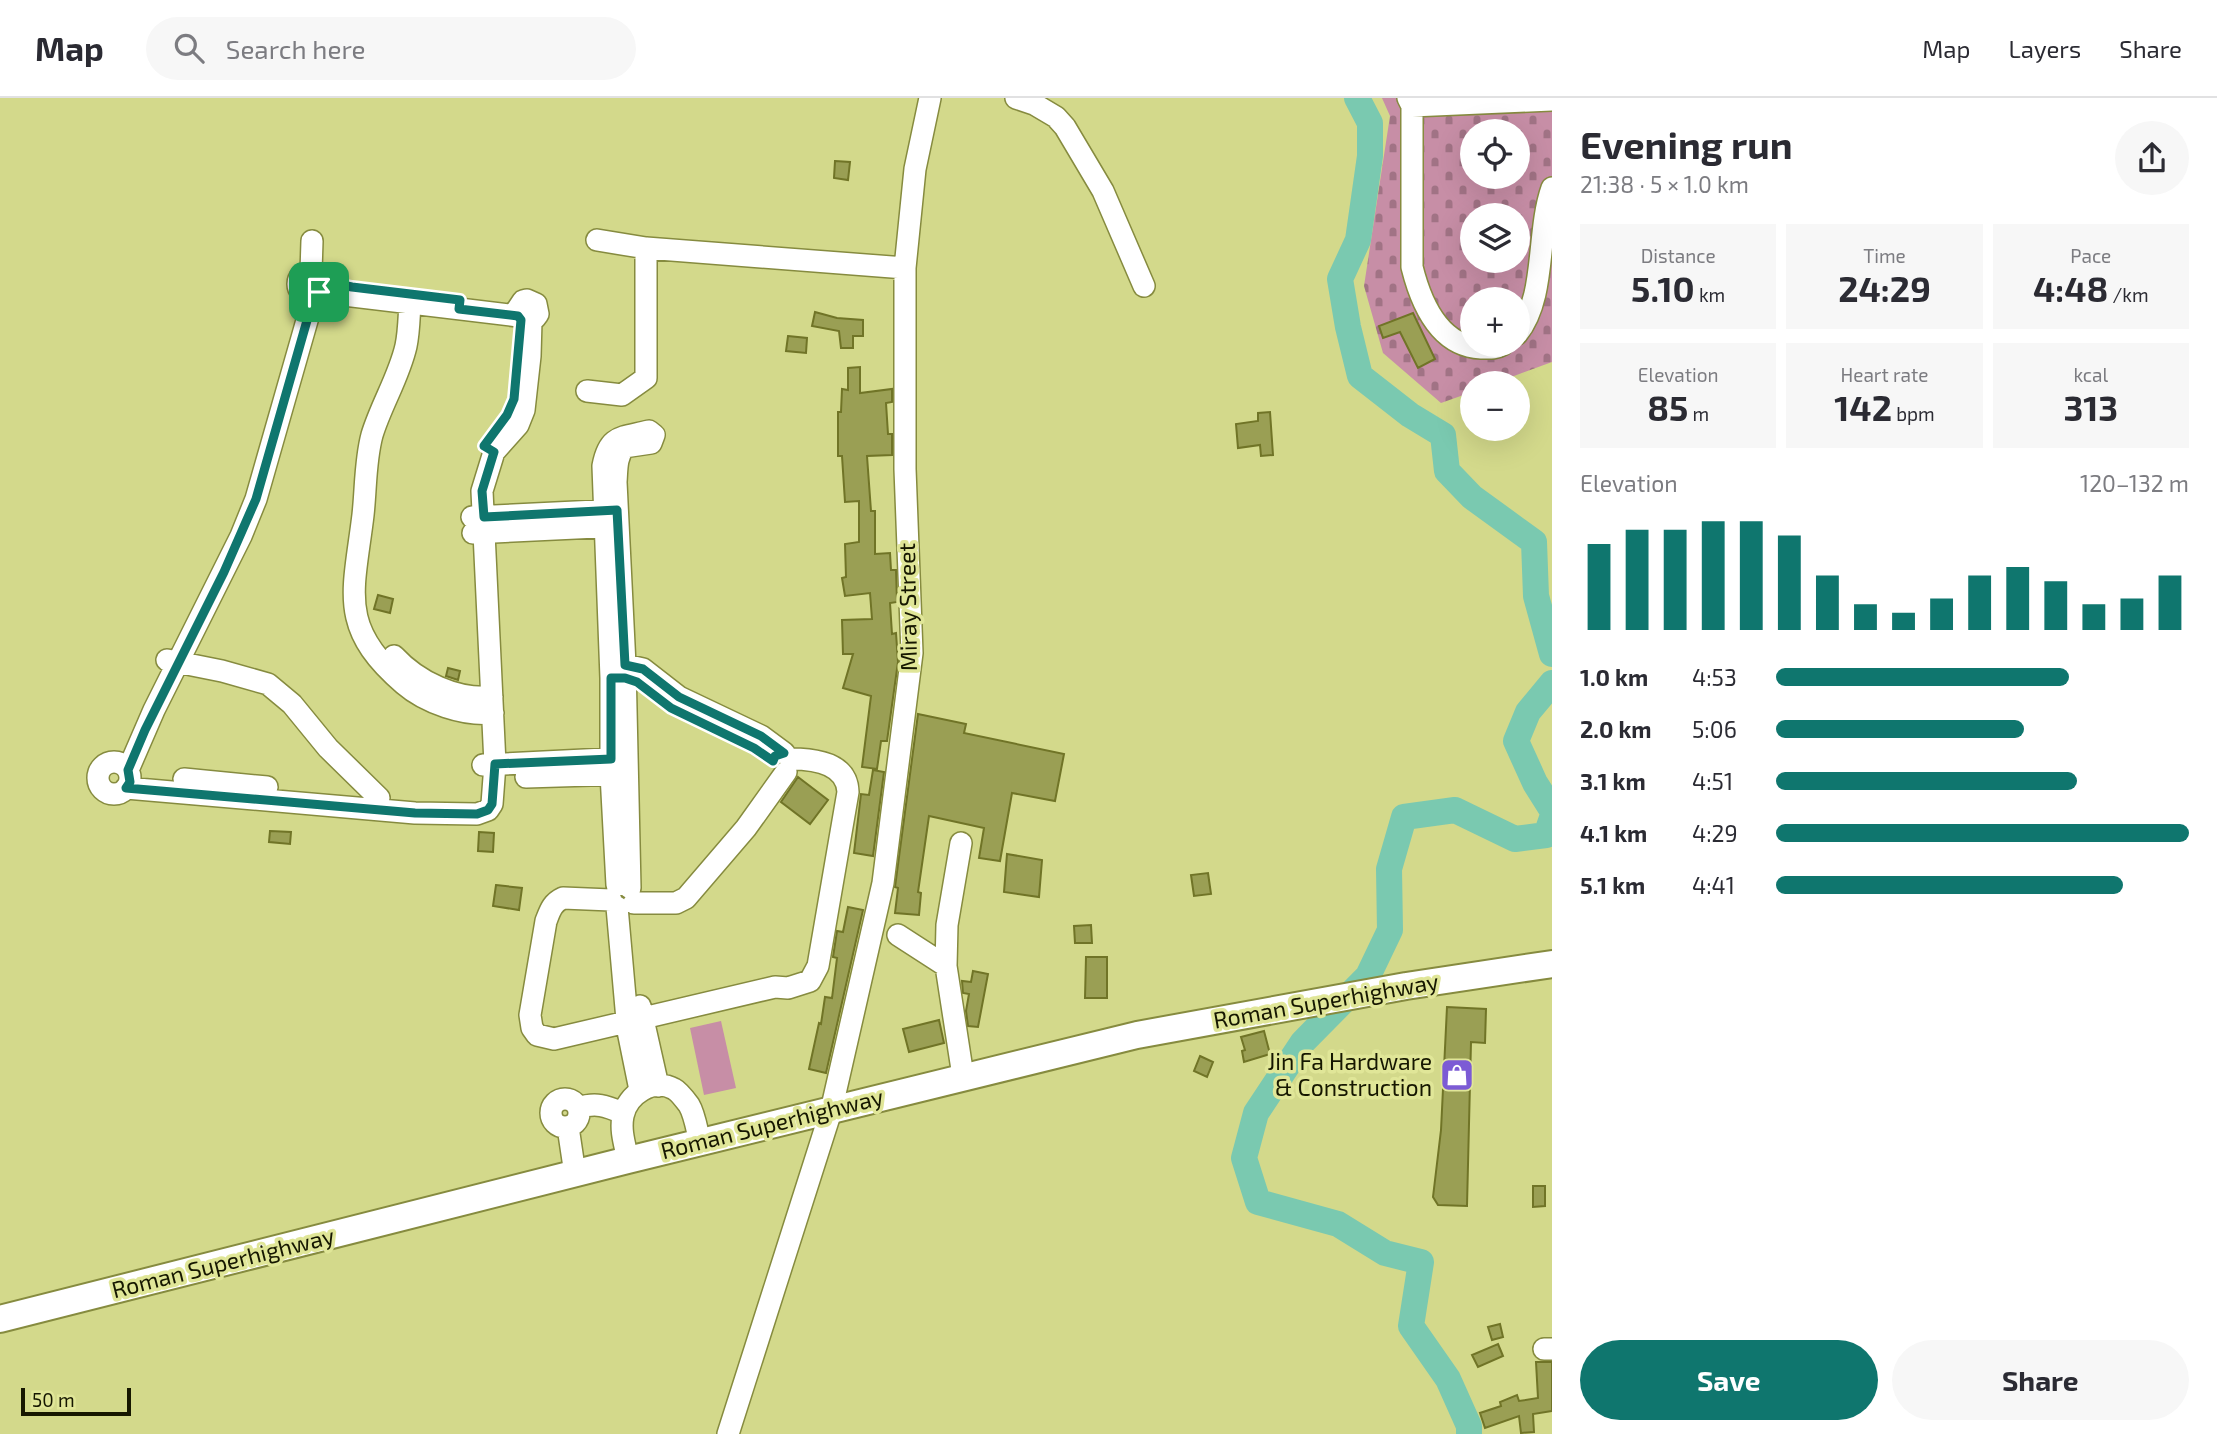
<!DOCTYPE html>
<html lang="en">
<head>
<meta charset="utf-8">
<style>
  :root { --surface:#fff; --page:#f7f7f7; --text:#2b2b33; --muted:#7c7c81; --line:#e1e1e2; --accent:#0f766e }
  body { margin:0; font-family:"Exo 2",sans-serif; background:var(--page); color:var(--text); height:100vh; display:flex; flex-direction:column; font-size:26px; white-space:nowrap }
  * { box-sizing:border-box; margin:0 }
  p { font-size:23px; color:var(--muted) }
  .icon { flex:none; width:38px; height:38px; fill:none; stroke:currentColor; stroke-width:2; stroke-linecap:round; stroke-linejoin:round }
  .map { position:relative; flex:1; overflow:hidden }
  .side { display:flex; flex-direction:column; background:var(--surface); width:665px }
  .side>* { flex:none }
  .buttons { position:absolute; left:1460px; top:21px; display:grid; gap:14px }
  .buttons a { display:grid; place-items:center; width:70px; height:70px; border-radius:50%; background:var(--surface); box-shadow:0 7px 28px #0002; font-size:35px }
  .scale { position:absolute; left:21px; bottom:18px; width:110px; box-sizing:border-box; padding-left:7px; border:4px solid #161700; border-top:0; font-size:19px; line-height:24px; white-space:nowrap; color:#161700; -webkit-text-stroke:5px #e0e698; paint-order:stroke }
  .pin { position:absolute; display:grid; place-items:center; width:60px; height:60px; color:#fff; margin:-30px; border-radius:14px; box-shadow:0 4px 10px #0006 }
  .round { display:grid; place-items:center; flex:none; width:74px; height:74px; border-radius:37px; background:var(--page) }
  .head { display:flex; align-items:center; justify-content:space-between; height:119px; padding:0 28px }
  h1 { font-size:38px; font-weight:700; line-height:52px }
  .metrics { display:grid; grid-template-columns:repeat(3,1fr); gap:10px; height:119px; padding:7px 28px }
  .metrics div { display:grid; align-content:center; border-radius:0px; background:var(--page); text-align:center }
  .metrics b { font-size:35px; font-weight:700 }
  .metrics small { font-size:19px; font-weight:400 }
  .metrics p { font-size:19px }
  .chart { height:196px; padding:14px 28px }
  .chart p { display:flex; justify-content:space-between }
  .chart svg { width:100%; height:126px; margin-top:7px; stroke:var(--accent); stroke-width:6 }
  .button { display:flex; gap:14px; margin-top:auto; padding:14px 28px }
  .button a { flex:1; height:80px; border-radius:42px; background:var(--accent); color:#fff; font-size:28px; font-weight:700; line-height:80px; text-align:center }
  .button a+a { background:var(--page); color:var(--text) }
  ul { padding:0 28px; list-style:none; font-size:23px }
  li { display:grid; grid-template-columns:112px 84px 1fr; align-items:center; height:52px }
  li i { height:18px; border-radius:9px; background:var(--accent) }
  header { display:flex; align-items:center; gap:42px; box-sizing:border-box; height:98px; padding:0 35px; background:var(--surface); border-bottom:2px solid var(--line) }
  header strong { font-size:33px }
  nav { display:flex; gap:38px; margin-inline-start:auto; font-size:24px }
  .search { width:490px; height:63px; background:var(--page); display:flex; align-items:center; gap:18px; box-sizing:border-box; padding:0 24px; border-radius:38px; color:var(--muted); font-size:26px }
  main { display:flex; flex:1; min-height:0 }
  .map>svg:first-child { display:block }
  .cemetery { fill:url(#cemetery-stones); fill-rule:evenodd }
  .green { fill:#c78ea6 }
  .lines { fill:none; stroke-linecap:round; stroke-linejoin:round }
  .river { stroke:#7ac9b0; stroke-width:26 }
  .building { fill:#9a9f54; stroke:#707427; stroke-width:2 }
  .minor-casing { stroke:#868b3f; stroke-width:24 }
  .major-casing { stroke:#868b3f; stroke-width:30 }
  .minor { stroke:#fff; stroke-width:21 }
  .major { stroke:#fff; stroke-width:26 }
  .route-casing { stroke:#fff; stroke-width:14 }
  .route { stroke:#0f766e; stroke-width:9 }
  .labels { text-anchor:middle; stroke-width:7; stroke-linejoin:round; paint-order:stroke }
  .street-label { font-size:23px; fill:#161700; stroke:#e0e698 }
  .poi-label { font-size:23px; fill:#161700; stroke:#e0e698; text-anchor:end }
</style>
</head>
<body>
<header>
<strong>Map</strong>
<div class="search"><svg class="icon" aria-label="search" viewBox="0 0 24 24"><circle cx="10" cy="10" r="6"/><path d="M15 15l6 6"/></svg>Search here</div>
<nav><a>Map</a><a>Layers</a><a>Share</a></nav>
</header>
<main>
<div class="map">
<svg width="1552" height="1336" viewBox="0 0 1552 1336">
  <defs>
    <pattern id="cemetery-stones" width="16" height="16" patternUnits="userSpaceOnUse" patternTransform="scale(1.75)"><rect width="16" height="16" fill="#c78ea6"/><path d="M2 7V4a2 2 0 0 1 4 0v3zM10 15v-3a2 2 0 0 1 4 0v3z" fill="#a17385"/></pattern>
  </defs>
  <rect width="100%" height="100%" fill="#d3d98b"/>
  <path class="cemetery" d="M1382,0H1552V264L1495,285H1472V294L1441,305L1383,255L1364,188L1390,18ZM1472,33H1517V79H1472ZM1472,117H1517V163H1472ZM1472,201H1517V247H1472Z"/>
  <path class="green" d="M721,923L736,990L704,997L690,930Z"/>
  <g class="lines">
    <path class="river" d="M1357,0L1370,25V58L1358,142L1340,181L1348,229L1360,278L1410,317L1443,337L1447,373L1472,399L1534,444L1536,498L1552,556
      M1552,585L1528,614L1516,643L1535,685L1552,712
      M1469,1336V1328L1448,1281L1411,1228L1421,1164L1385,1155L1338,1126L1258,1104L1244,1060L1256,1015L1303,944L1368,878L1390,832L1389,771L1404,719L1455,712L1515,741L1546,737L1552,720"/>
  </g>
  <path class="building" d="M835,63L850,64L848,82L834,80Z
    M815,214L837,220L863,222V238H853V250H841L839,233L812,228Z
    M1413,215L1435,261L1418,270L1400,234L1383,240L1379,228Z
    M788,238L807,240L806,255L786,253Z
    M860,269V295L892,291V304L886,305L888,336H892V357L867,358L871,413H875V456L890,455L891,472H896L897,504L890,505L892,536L896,535L898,564L887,643H881L877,671L862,669L871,598L843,590L853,556H843L842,522L872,521L870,495L845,498L842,480L846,479L845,446L859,444V403L845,404L842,358H838V314H841L842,291L848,292V270Z
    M1270,314L1273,357L1261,358L1260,347L1238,350L1236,326L1258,323V315Z
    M378,497L393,501L390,515L374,511Z
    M448,570L460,573L458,582L446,578Z
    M918,616L966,626L964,635L1064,656L1055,703L1012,695L1000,763L979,760L984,730L929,718L918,794L921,795L919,817L895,815L898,790L895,789Z
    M873,672L884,674L873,758L854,755L861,696L869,697Z
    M798,679L828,702L810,726L781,704Z
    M270,733L291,734L290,746L269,744Z
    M479,734L494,735L493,754L478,753Z
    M1007,756L1042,762L1039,799L1004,794Z
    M1208,775L1211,796L1194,798L1191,777Z
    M496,787L522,790L519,812L493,808Z
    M848,809L863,812L826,975L809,971L819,925L821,926L825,899L832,900L837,860L833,859L837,833L843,834Z
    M1091,827L1092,845H1075L1074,828Z
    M1086,859H1107V900H1085Z
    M973,873L988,876L978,929L968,928L966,913L969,896L963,895L962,883L971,884Z
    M1447,909L1486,911L1485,945L1471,944L1467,1108L1438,1107L1433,1099L1441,1032Z
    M939,922L944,945L909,954L903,931Z
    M1264,933L1270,956L1244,964L1242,953L1245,952L1241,939Z
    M1200,958L1213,964L1207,979L1194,973Z
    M1533,1088H1545V1108L1533,1109Z
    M1500,1226L1503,1239L1492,1242L1488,1229Z
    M1498,1246L1503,1258L1478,1269L1472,1257Z
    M1536,1264H1552V1313L1533,1316L1534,1334L1521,1335L1519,1318L1485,1330L1480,1315L1501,1308L1500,1304L1517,1297L1519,1303L1538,1300Z"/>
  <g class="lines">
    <defs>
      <path id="minor" d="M1016,0L1034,6L1056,19L1065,29L1103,93L1144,188
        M1408,0L1412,8V169C1421,205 1439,248 1481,250C1489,250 1495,251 1502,247
        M1412,8L1552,2
        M597,142L646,150L905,170
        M311,174L312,143
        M298 186a12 12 0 1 1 24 0a12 12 0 1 1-24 0Z
        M319,194L518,218L528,224L535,220L538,216L536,206L527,202L523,203L517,212L518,218
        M410,205C409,219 409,234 406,248C399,279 381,307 372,337C365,363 366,390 363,417C354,493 337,529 404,586C426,605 464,618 493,615
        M1517,236C1547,199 1536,135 1552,90
        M587,293L622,297L646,280V150
        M472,419L617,412
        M473,435L618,428
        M394,558C418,584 456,602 492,599
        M167,562L222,573L268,586L292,606L328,650L379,700
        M611,567H625L643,571L679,599L761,638L784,655
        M98 680a16 16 0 1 1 32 0a16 16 0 1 1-32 0Z
        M483,667L625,660
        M128,672L154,612L241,438L256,401L314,198
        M526,679L623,676
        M184,681L267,689
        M126,690L415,715L477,716L488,712L492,706L495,666L482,393L494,354L518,327L524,312L530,258L531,223
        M961,745L947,827L946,868L963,978
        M617,787L611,676V580L603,368C609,336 622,340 649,333L654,337L651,345L624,349C616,360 617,371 616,384L625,567L630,790
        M611,802L563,800C552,805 550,813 546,823L530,917L532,930L537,937L554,941L775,889L788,890L810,883L818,868L848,694C847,665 815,661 791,661
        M634,805H676L686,800L746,730L786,674
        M617,809L628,933L640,992
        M898,837L946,868
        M640,908L658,988
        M551 1015a14 14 0 1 1 28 0a14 14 0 1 1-28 0Z
        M578,1010C596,1004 606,1008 623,1015
        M568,1029L575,1076
        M628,1062C625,1047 620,1033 623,1018C627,997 653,979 674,991C678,993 686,1003 689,1007C695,1017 697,1033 700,1044
        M1544,1251H1552
        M728,1336L831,1013L883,785L912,555L905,371V170L915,71L930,0"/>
      <path id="major" d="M0,1221L628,1062L1137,937L1406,888L1552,866"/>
    </defs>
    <use href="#minor" class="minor-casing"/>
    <use href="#major" class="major-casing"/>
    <use href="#minor" class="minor"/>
    <use href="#major" class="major"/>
  </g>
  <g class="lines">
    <defs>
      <path id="route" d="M322,183L352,189L460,202L459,211L518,218L521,222L514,301L507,317L484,348L494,354L482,393L484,419L617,412L625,567L643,571L679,599L761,638L784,655L775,658L773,663L754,650L671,610L637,584L625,580H611V661L495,666L492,706L488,712L477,716L415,715L126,690L130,684L128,672L145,632L224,474L256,401L314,198L321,191Z"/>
    </defs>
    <use href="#route" class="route-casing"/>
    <use href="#route" class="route"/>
  </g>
  <defs>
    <symbol id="shop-square" viewBox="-11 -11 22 22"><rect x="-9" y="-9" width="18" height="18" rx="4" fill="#7c5bd5" stroke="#e0e698"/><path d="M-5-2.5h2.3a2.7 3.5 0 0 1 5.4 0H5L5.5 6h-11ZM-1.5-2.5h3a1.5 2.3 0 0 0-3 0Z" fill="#fff"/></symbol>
  </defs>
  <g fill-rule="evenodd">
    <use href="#shop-square" x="1438" y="958" width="38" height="38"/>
  </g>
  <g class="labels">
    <g class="street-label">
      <text transform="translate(908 509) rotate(-91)" y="8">Miray Street</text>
      <text transform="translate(1326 903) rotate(-10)" y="8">Roman Superhighway</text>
      <text transform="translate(772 1026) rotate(-14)" y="8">Roman Superhighway</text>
      <text transform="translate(223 1165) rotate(-14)" y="8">Roman Superhighway</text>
    </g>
    <g class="poi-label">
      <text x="1432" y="972">Jin Fa Hardware<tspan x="1432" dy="26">&amp; Construction</tspan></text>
    </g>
  </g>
</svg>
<div class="buttons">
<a><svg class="icon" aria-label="locate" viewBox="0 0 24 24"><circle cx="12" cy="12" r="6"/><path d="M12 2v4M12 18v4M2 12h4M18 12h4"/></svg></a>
<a><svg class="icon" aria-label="layers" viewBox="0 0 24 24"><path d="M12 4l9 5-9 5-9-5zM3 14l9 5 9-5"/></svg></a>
<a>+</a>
<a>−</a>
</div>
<div class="scale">50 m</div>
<div class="pin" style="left:319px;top:194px;background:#1e9e55"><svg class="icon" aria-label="arrive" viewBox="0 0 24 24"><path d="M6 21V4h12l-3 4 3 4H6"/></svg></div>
</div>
<section class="side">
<div class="head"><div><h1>Evening run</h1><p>21:38 · 5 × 1.0 km</p></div><a class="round"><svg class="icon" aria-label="share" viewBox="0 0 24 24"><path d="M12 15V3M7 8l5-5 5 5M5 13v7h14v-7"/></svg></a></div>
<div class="metrics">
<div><p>Distance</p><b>5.10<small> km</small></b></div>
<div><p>Time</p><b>24:29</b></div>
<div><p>Pace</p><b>4:48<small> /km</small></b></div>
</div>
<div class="metrics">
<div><p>Elevation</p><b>85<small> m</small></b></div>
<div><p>Heart rate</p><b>142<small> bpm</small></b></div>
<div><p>kcal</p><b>313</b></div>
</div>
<div class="chart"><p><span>Elevation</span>120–132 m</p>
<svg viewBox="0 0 160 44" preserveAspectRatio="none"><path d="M5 44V14M15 44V9M25 44V9M35 44V6M45 44V6M55 44V11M65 44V25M75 44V35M85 44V38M95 44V33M105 44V25M115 44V22M125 44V27M135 44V35M145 44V33M155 44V25"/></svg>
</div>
<ul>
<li><b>1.0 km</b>4:53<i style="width:71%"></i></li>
<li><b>2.0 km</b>5:06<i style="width:60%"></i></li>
<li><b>3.1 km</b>4:51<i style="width:73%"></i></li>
<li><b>4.1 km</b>4:29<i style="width:100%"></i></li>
<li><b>5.1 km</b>4:41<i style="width:84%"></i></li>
</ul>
<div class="button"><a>Save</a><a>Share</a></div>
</section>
</main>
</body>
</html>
